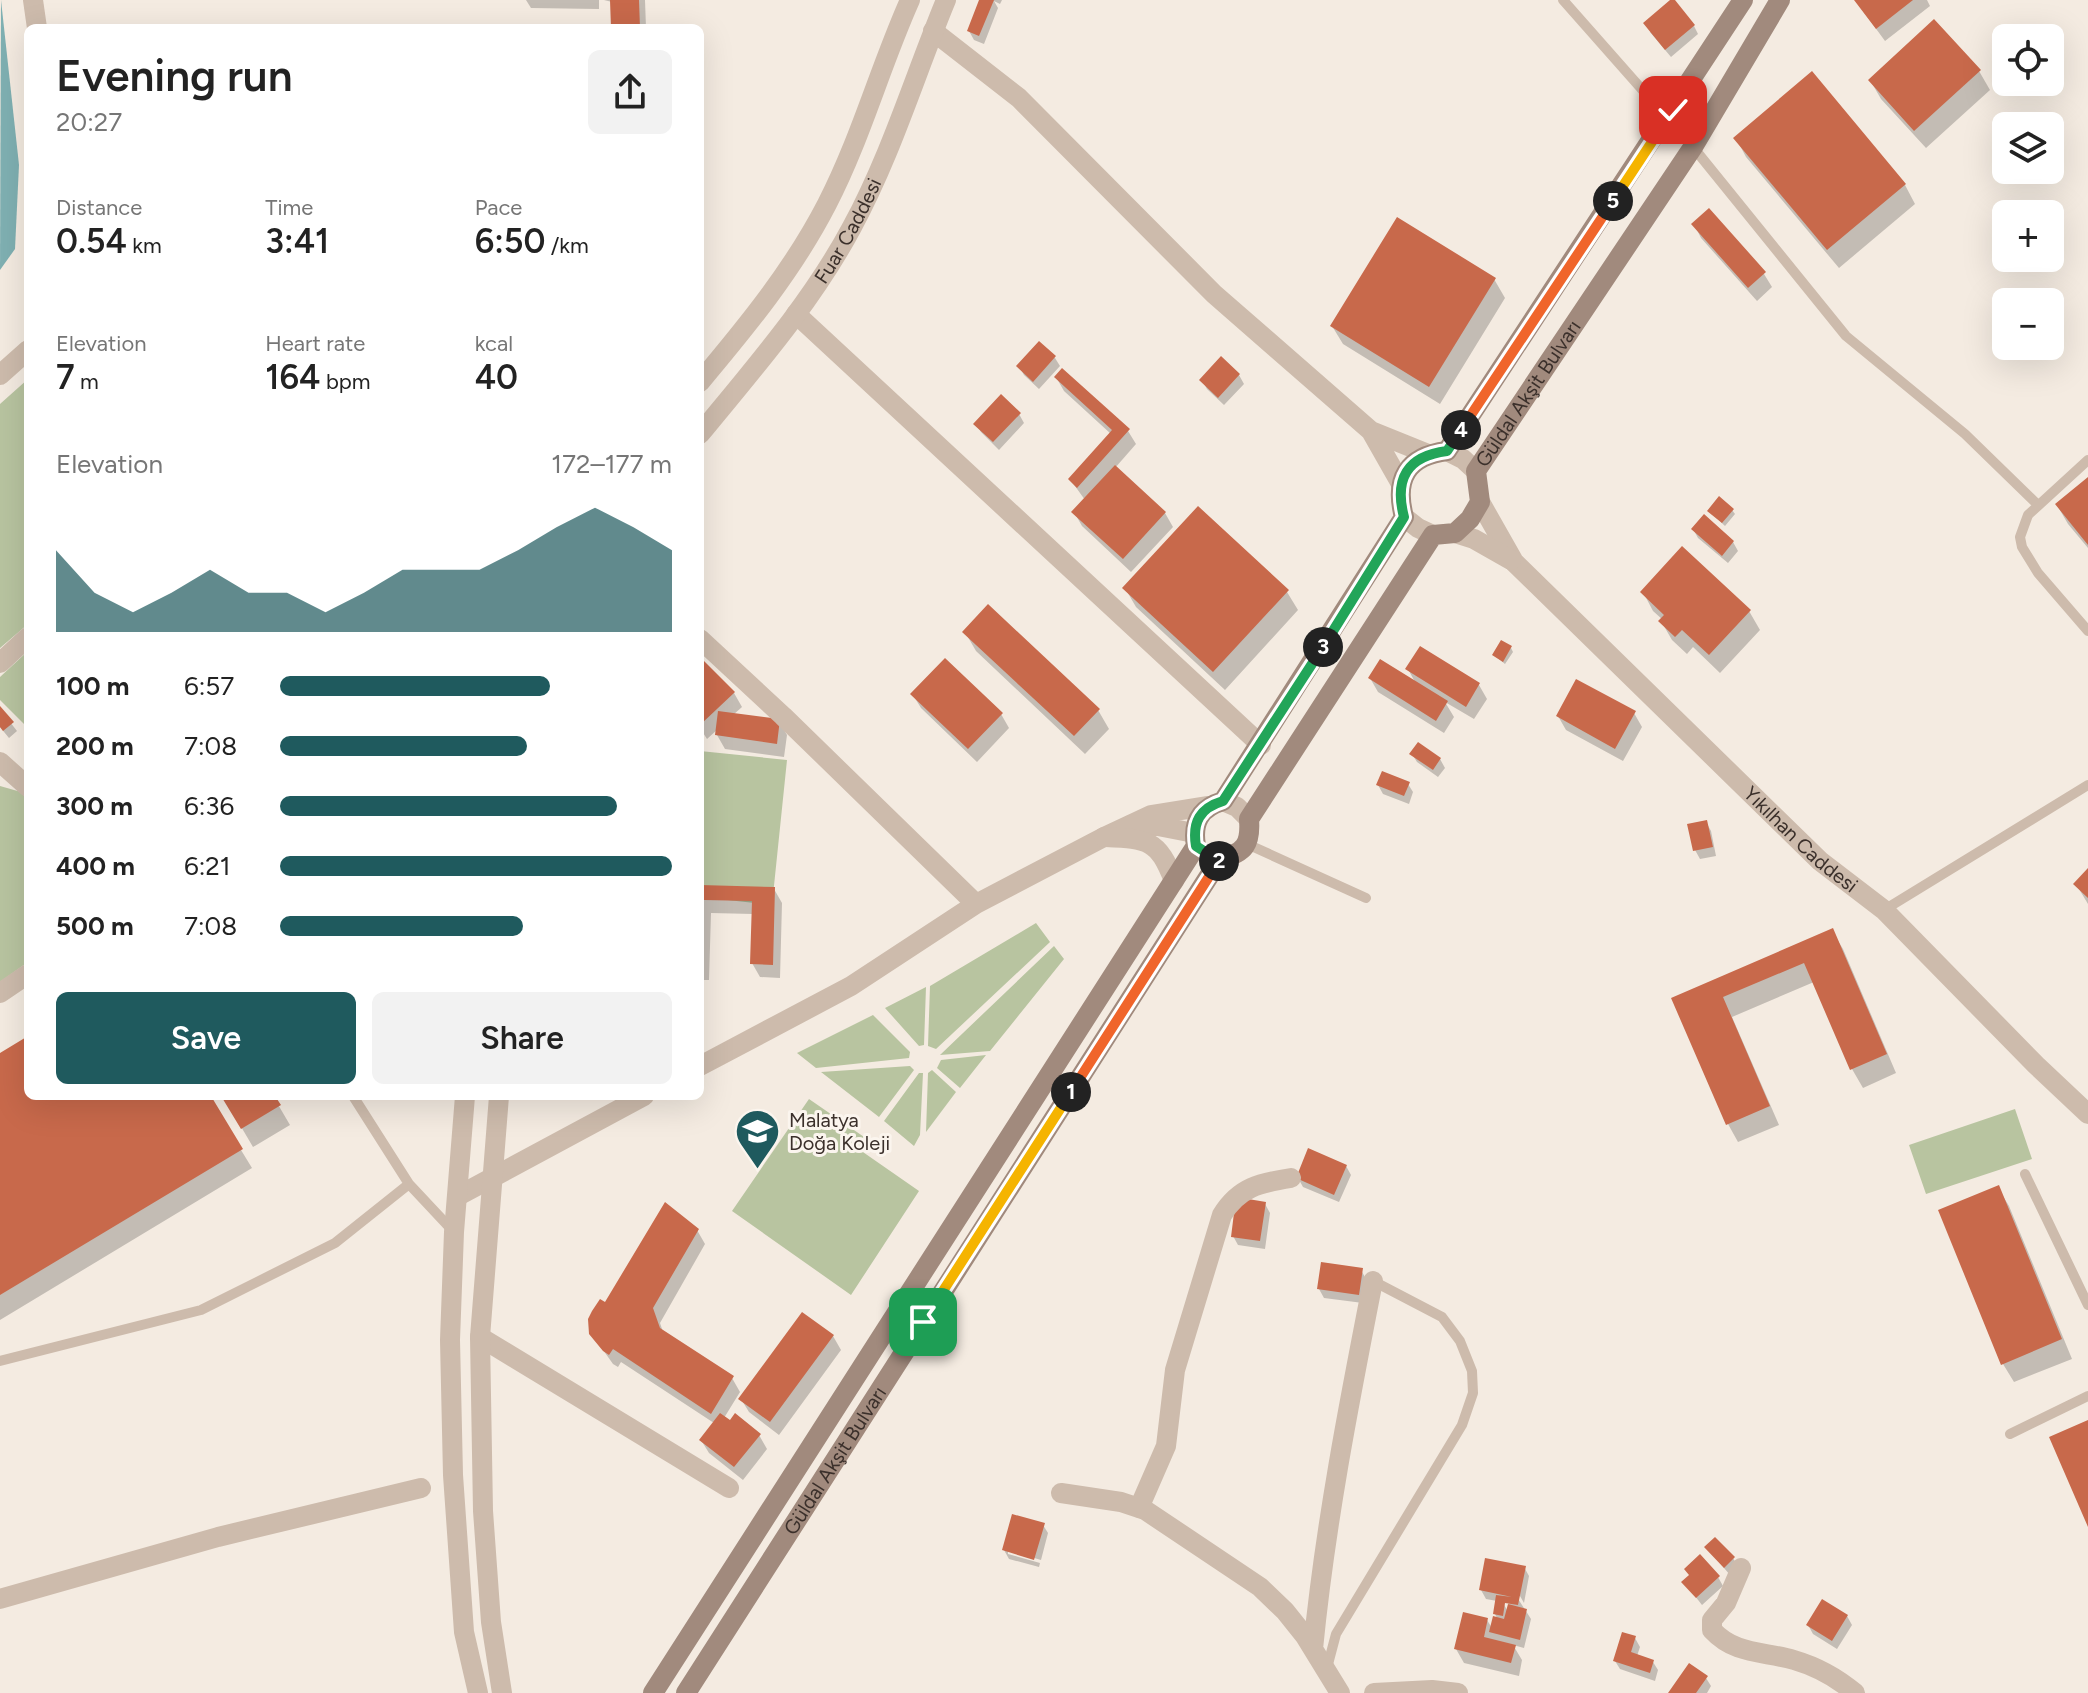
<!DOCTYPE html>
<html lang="en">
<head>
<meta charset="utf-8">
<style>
  :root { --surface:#fff; --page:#f2f2f2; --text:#222; --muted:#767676; --accent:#1f5a5e }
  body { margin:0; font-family:Figtree,sans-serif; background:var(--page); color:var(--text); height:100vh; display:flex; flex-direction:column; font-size:30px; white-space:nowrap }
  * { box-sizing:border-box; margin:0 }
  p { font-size:26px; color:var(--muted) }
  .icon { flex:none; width:44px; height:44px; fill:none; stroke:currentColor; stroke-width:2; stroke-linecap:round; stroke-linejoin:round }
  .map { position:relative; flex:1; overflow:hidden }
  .panel { position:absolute; left:24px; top:24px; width:680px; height:1076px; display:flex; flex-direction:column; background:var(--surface); border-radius:12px; box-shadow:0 8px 32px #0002 }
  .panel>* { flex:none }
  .buttons { position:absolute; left:1992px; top:24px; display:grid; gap:16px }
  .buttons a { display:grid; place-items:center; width:72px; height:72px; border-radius:12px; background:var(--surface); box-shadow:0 8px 32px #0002; font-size:40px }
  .pin { position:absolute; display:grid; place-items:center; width:68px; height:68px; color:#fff; margin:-34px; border-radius:16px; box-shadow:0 4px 12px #0006 }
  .km { position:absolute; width:40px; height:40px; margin:-20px; border-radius:50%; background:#222; color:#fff; font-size:22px; line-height:40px; text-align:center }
  .round { display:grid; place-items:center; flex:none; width:84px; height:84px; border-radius:12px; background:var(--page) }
  .summary { display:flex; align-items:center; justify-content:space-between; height:136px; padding:0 32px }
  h1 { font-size:44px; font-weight:600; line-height:60px }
  .figures { display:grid; grid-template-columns:repeat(3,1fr); gap:12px; height:136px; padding:8px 32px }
  .figures div { display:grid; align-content:center }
  .figures b { font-size:34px; font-weight:600 }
  .figures small { font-size:22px; font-weight:400 }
  .figures p { font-size:22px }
  .chart { height:224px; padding:16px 32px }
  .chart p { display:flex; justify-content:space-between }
  .chart svg { width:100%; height:144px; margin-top:8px; fill:var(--accent); opacity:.7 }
  .action { display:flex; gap:16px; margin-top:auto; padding:16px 32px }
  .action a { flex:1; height:92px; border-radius:12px; background:var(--accent); color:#fff; font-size:32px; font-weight:600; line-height:92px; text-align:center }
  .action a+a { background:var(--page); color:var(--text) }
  ul { padding:0 32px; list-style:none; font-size:26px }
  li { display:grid; grid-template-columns:128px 96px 1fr; align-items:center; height:60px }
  li i { height:20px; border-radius:10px; background:var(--accent) }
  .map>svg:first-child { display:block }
  .green { fill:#b8c4a0 }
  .water { fill:#7fb0b2 }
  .shadow { fill:#0003; fill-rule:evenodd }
  .building { fill:#c8694b }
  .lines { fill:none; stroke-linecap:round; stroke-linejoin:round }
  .service { stroke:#cdbbac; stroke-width:10 }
  .minor { stroke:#cdbbac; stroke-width:20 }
  .tertiary { stroke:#cdbbac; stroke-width:20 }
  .secondary { stroke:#a18a7d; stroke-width:20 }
  .split-1-casing { stroke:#fff; stroke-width:16 }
  .split-2-casing { stroke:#fff; stroke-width:16 }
  .split-3-casing { stroke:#fff; stroke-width:16 }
  .split-4-casing { stroke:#fff; stroke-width:16 }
  .split-5-casing { stroke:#fff; stroke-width:16 }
  .split-6-casing { stroke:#fff; stroke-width:16 }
  .split-1 { stroke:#f5b400; stroke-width:10 }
  .split-2 { stroke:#f0652b; stroke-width:10 }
  .split-3 { stroke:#22a559; stroke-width:10 }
  .split-4 { stroke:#22a559; stroke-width:10 }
  .split-5 { stroke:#f0652b; stroke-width:10 }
  .split-6 { stroke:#f5b400; stroke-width:10 }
  .labels { text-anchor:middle; stroke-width:6; stroke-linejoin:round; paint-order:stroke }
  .street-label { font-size:20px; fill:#3b302b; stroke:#fbf5ee }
  .poi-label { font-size:20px; fill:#3b302b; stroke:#fbf5ee; text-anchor:start }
</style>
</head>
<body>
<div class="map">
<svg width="2088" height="1693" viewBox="0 0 2088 1693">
  <rect width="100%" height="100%" fill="#f4ebe1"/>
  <path class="green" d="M28,379V624L0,648V404Z
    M28,651V728L0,700V677Z
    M700,751L787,760L772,905L700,897Z
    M0,786L28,794V962L0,982Z
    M1036,923L1050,942L936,1049L928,1046L930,986Z
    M1054,946L1064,959L990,1051L940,1055Z
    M926,987L924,1045L919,1046L885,1008Z
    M873,1015L910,1052L909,1058L816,1068L797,1053Z
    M986,1055L960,1088L937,1068L941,1060Z
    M910,1066L914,1070L879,1117L821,1072Z
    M932,1070L956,1092L926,1132L928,1073Z
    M919,1073H923L920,1135L914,1146L884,1121Z
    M809,1099L867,1139L860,1150L919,1191L851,1295L732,1211Z
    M2015,1109L2032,1159L1926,1194L1909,1145Z"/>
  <path class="water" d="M1,0L19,165L15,249L0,270Z"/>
  <path class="shadow" d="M526,0H599V9L531,8Z
    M604,0H645L646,28H613L612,2Z
    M981,0H1002L1000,4L994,1L998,8L984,44L974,40L969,31Z
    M1855,0H1927L1930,6L1885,41Z
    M1694,26L1698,34L1671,57L1650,32Z
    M1979,71L1990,90L1926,148L1881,99L1870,80Z
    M1736,138L1905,185L1915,204L1839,268L1746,157Z
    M1709,210L1764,274L1772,287L1757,301L1701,238L1694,224Z
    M1494,279L1505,298L1440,404L1343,344L1332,326Z
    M1039,344L1055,358L1060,366L1039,389L1024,375L1019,366Z
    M1239,375L1244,384L1224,405L1207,389L1202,380Z
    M1056,377L1128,431L1136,444L1115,468L1165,513L1173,527L1131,572L1082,526L1074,512L1085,500L1070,479L1111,434L1064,391Z
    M1019,414L1024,423L999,450L981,432L976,424Z
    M2088,480V548L2068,524L2057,505Z
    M1732,510L1735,514L1725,526L1709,511Z
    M1693,529L1733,542L1738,551L1728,563L1698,538Z
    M1125,588L1287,592L1298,610L1225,690L1136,607Z
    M1643,592L1749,611L1760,630L1720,673L1693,647L1687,654L1672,640L1661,621L1663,620L1653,611Z
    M965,632L1098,710L1109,729L1085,754L976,651Z
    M1511,648L1513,652L1505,664L1494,655Z
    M700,660L734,693L742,707L733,715L779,721L787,735L784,757L725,749L717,735L718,729L707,739L700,728Z
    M1408,669L1479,685L1487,699L1474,719L1445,702L1454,717L1444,733L1378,692L1370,678L1416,684Z
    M913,695L1001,714L1009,728L977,762L921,708Z
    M0,709L17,731L9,738L0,727Z
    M1634,713L1642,727L1623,761L1566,730L1558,716Z
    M1412,754L1440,759L1445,768L1438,777L1417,762Z
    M1408,784L1413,792L1409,804L1383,794L1378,785Z
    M1706,822L1711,831L1716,856L1700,859L1695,850Z
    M2088,871V904L2076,884Z
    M700,887L774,889L782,903L780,978L760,977L752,963L753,914L711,913L709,980H700Z
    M1832,931L1843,949L1896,1073L1863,1088L1852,1069L1814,982L1732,1017L1779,1125L1738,1142L1728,1124L1674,999Z
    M28,1038V1096H208L252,1168L0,1320V1055Z
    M223,1096H273L290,1125L253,1147Z
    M1346,1166L1351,1175L1339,1202L1303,1187L1298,1178Z
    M1998,1188L2009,1206L2072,1359L2014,1382L2003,1364Z
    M1265,1204L1270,1213L1265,1249L1238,1245L1233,1236Z
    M697,1230L705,1244L660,1323L663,1332L732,1378L740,1392L724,1418L759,1435L767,1449L743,1480L709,1453L701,1440L714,1423L621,1362L618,1367L613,1364L591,1333L606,1304Z
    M1361,1270L1366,1279L1363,1303L1324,1298L1319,1289Z
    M833,1336L841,1350L779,1435L749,1412L741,1399Z
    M1043,1525L1048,1533L1041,1560L1008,1550V1554L1040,1563L1039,1567L1009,1559L1004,1550Z
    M1707,1548L1733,1558L1738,1567L1730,1575Z
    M1524,1567L1529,1576L1524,1603L1516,1589L1513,1591L1531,1619L1524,1648L1513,1645L1522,1660L1519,1676L1464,1663L1456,1649L1487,1620L1492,1628L1498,1620L1495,1614L1497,1601L1486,1599L1481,1590ZM1503,1603H1508L1514,1613L1510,1615Z
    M1718,1577L1723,1586L1702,1605L1684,1582Z
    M1847,1616L1852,1625L1837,1649L1813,1634L1808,1625Z
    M1635,1638L1640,1647L1637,1656L1653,1662L1658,1670L1655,1681L1620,1669L1615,1661Z
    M1706,1678L1711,1686L1707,1693H1670Z"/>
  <path class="building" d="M610,0H639L640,28H611Z
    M979,0H994L979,36L967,31Z
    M1670,0H1675L1695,25L1665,50L1643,23Z
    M1854,0H1913L1876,29Z
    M1934,19L1981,70L1914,131L1868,80Z
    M1812,71L1906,184L1827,250L1733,138Z
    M1709,208L1766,272L1748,288L1691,224Z
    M1397,217L1496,278L1429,387L1330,326Z
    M1039,341L1056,356L1033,382L1016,366Z
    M1221,356L1240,374L1218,398L1199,380Z
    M1062,368L1130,429L1077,488L1068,479L1112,430L1054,377Z
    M1001,394L1021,413L993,442L973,424Z
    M1115,465L1166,512L1123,559L1071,512Z
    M2088,477V545L2055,504Z
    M1719,496L1734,509L1722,523L1707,511Z
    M1198,506L1289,590L1213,672L1122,588Z
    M1704,514L1734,541L1722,556L1691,529Z
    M1682,546L1751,610L1709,655L1682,630L1675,637L1658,621L1664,615L1640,592Z
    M988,604L1100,709L1074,736L962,632Z
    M1501,640L1512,646L1503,662L1492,655Z
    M1420,646L1480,683L1466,707L1405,669Z
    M700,657L735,692L700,725Z
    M945,658L1003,713L968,749L910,694Z
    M1380,659L1448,701L1436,721L1368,678Z
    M1576,679L1636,711L1615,749L1556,716Z
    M0,706L14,722L3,731L0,727Z
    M718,711L780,719L777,744L715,735Z
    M1418,742L1441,758L1433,770L1409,754Z
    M1382,771L1410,782L1404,796L1376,785Z
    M1707,820L1713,847L1693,851L1687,824Z
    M2088,868V898L2073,884Z
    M700,885L775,887L773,965L750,964L752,901L704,900L703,953H700Z
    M1833,928L1887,1054L1850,1070L1804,963L1723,997L1770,1106L1726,1125L1671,998Z
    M28,1036V1096H211L243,1149L0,1295V1053Z
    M221,1096H275L281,1105L241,1129Z
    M1308,1148L1347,1165L1334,1195L1296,1178Z
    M1999,1185L2062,1339L2001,1365L1938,1210Z
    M1236,1197L1266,1202L1260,1241L1231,1237Z
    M665,1202L699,1229L653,1308L660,1328L734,1376L711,1414L613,1349L609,1355L603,1351L589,1334L588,1319L592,1311L600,1299L605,1302Z
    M1321,1262L1363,1268L1359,1295L1317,1289Z
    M802,1312L834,1335L770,1422L738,1399Z
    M720,1413L730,1420L735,1413L761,1434L734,1467L699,1440Z
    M2088,1420V1527L2049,1437Z
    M1012,1514L1045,1523L1034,1560L1002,1550Z
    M1715,1537L1735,1557L1724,1568L1704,1547Z
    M1700,1554L1720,1576L1696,1598L1681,1582L1689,1575L1684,1569Z
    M1485,1558L1526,1566L1518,1605L1505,1603L1503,1616L1493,1614L1496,1595L1512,1597L1479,1590Z
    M1822,1599L1848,1615L1832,1641L1806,1625Z
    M1508,1604L1527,1609L1520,1640L1489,1632L1493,1616L1504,1619Z
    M1463,1612L1488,1618L1484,1637L1516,1645L1511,1663L1454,1649Z
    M1622,1632L1636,1636L1631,1652L1654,1660L1650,1673L1613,1661Z
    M1689,1663L1708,1676L1696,1693H1668Z"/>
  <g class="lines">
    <path class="service" d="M1563,0L1646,94L1657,103L1673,110
      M1693,147L1846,336L1965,434L2038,505
      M2088,460L2028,515L2020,537L2022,547L2038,573L2088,631
      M1247,844L1366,898
      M1884,910L2088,785
      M353,1096L409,1184L453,1231
      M2025,1174L2088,1305
      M0,1361L201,1310L335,1243L409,1184
      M2010,1434L2088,1396
      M1327,1668L1336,1634L1462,1425L1473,1393L1472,1371L1460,1341L1442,1317L1373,1281"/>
    <path class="minor" d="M33,0L37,28
      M933,31L1019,98L1214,294L1371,431L1400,482
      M796,314L1261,745
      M0,375L28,350
      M1371,431L1428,454
      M700,639L783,716L976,904
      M0,663L28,637
      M0,762L28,787
      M1138,826H1158L1194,833
      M0,993L28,974
      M700,1066L851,986L976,904L1104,837L1151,815L1207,806
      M458,1196L644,1096
      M480,1337L729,1488
      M1061,1493L1121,1502L1145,1510L1260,1587L1285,1611L1305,1636L1340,1693
      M1139,1508L1166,1446L1175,1370L1222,1215C1239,1187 1260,1183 1291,1178
      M1741,1568L1726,1603L1712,1620V1630C1735,1655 1763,1651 1794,1660C1818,1667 1836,1677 1855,1693
      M0,1599L218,1537L421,1488
      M1313,1649C1325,1526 1349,1403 1373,1281
      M1374,1693L1432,1690L1458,1693"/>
    <g class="tertiary">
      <path d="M700,382C747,326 793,270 827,204C861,138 880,67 910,0"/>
      <path id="s1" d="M700,434C754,368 812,302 852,227C891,155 915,75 946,0"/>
      <path d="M1447,451L1463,459L1476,471"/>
      <path id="s2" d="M1480,502L1514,562L1820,861L1884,910L2036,1065L2088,1114"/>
      <path d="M1404,517L1418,528L1433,535"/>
      <path d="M1455,533L1474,539L1511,560"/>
      <path d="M1223,801L1237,807L1249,819"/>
      <path d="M1104,837C1148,839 1158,839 1174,881"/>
      <path d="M465,1096L454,1232L450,1340L453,1475L464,1632L478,1693"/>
      <path d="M499,1096L480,1337L483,1511L491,1622L502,1693"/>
    </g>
    <g class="secondary">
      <path d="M653,1693L1196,846C1192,822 1200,808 1223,801L1404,517C1394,479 1407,456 1447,451L1743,0"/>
      <path id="s3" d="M686,1693L1220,859C1245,853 1251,844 1249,819L1433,535L1455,533L1470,519L1480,502L1476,471L1693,147L1780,0"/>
    </g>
  </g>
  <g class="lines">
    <defs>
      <path id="split-1" d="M923,1322L1071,1092"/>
      <path id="split-2" d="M1071,1092L1219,861"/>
      <path id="split-3" d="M1219,861L1196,846C1192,822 1200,808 1223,801L1323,647"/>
      <path id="split-4" d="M1323,647L1404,517C1394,479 1407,456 1447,451L1461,430"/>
      <path id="split-5" d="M1461,430L1613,201"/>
      <path id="split-6" d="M1613,201L1673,110"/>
    </defs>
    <use href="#split-1" class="split-1-casing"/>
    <use href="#split-2" class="split-2-casing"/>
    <use href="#split-3" class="split-3-casing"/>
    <use href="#split-4" class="split-4-casing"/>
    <use href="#split-5" class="split-5-casing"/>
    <use href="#split-6" class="split-6-casing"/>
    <use href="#split-1" class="split-1"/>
    <use href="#split-2" class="split-2"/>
    <use href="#split-3" class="split-3"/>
    <use href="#split-4" class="split-4"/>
    <use href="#split-5" class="split-5"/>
    <use href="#split-6" class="split-6"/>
  </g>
  <defs>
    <symbol id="school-pin" viewBox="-11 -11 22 30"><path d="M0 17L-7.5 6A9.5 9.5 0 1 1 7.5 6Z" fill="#1f5a5e" stroke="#fbf5ee"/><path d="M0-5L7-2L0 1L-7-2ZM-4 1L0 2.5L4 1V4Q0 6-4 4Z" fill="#fff"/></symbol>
  </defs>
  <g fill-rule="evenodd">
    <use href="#school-pin" x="732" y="1106" width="51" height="69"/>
  </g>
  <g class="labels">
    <g class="street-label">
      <text dy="7" stroke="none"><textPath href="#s1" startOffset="252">Fuar Caddesi</textPath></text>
      <text dy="7" stroke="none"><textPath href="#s3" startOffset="1572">Güldal Akşit Bulvarı</textPath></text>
      <text dy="7" stroke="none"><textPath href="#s2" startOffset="468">Yıkılhan Caddesi</textPath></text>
      <text dy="7" stroke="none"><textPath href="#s3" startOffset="276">Güldal Akşit Bulvarı</textPath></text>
    </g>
    <g class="poi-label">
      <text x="789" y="1127">Malatya<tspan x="789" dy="23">Doğa Koleji</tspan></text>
    </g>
  </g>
</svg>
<div class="buttons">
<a><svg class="icon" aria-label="locate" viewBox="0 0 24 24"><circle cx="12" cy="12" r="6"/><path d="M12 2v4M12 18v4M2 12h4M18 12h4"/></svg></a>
<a><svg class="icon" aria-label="layers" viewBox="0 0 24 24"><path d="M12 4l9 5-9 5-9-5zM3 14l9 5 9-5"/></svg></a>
<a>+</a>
<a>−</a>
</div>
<div class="pin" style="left:923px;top:1322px;background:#1e9e55"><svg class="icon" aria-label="arrive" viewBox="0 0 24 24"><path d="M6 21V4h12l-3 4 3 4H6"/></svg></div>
<div class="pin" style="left:1673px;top:110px;background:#d93025"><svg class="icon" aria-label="check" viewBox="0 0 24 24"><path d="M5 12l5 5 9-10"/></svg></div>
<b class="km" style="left:1071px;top:1092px">1</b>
<b class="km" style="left:1219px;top:861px">2</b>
<b class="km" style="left:1323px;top:647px">3</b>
<b class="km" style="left:1461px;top:430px">4</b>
<b class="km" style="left:1613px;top:201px">5</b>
<section class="panel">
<div class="summary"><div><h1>Evening run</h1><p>20:27</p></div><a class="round"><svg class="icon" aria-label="share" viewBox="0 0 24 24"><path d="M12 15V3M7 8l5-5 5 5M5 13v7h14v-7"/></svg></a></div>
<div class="figures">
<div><p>Distance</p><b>0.54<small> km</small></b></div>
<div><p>Time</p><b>3:41</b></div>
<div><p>Pace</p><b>6:50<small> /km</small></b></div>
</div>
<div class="figures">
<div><p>Elevation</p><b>7<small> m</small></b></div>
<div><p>Heart rate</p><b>164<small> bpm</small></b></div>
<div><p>kcal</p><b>40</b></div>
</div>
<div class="chart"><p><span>Elevation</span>172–177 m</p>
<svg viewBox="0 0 160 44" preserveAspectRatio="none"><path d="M0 44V19L10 32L20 38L30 32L40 25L50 32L60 32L70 38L80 32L90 25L100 25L110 25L120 19L130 12L140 6L150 12L160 19V44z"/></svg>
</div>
<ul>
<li><b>100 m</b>6:57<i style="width:69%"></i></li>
<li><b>200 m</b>7:08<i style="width:63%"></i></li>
<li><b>300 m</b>6:36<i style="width:86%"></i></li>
<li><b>400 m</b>6:21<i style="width:100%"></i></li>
<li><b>500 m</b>7:08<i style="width:62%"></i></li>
</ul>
<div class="action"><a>Save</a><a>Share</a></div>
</section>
</div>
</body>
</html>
